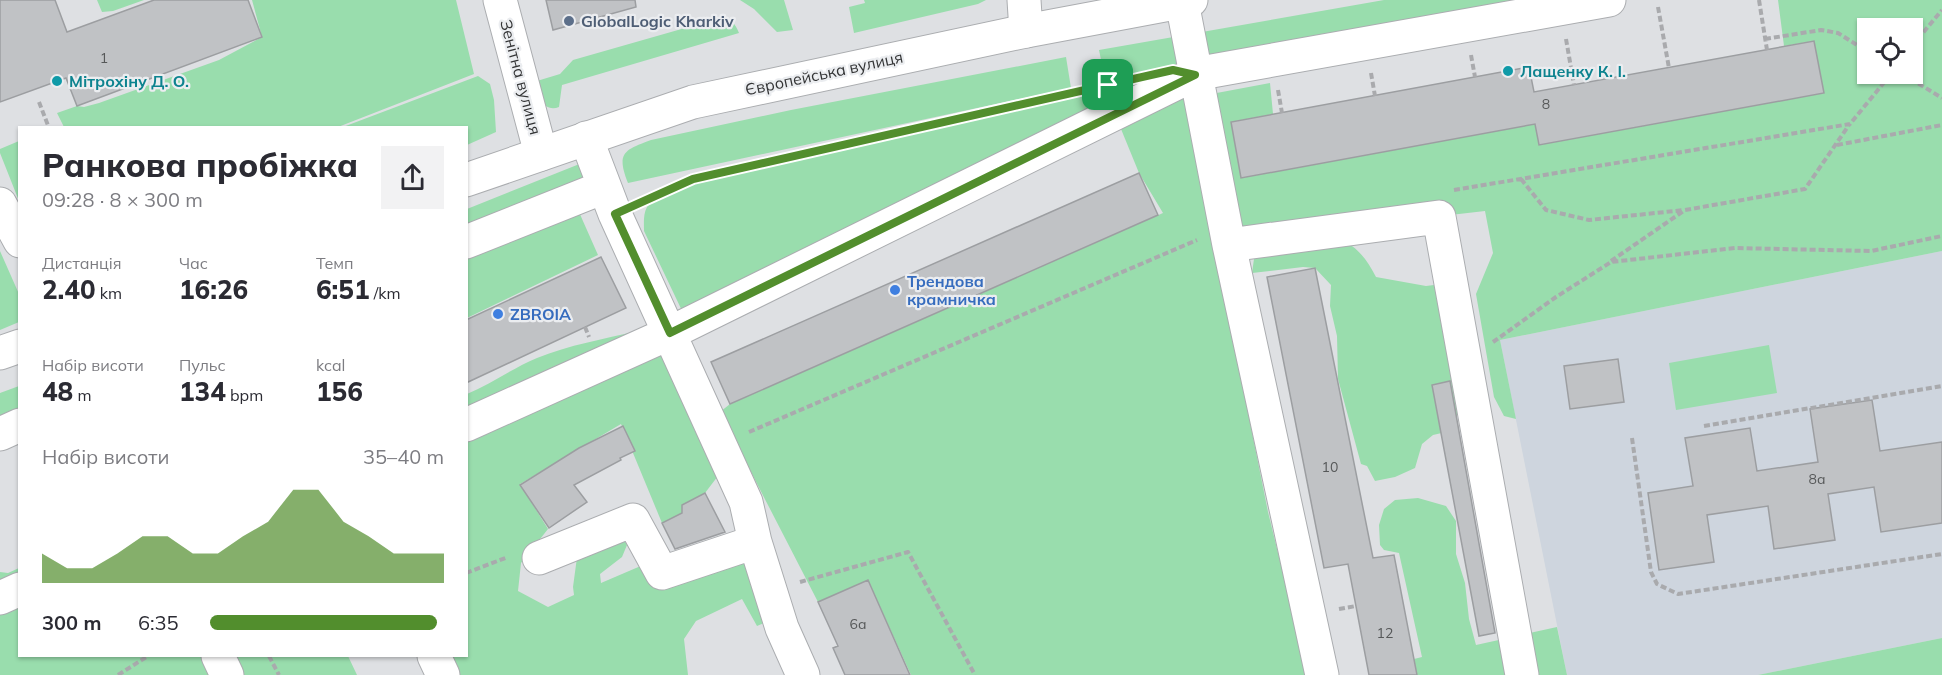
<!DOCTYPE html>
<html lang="uk">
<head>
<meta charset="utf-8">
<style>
  :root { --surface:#fff; --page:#f2f2f3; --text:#2b2b33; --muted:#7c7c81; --accent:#528e2d }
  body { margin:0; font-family:Mulish,sans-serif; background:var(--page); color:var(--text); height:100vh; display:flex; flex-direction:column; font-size:22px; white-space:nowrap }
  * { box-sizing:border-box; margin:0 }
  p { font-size:20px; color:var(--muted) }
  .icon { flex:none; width:33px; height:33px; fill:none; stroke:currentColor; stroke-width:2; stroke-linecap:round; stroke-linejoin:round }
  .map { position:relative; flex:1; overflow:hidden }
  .sheet { position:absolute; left:18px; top:126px; width:450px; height:531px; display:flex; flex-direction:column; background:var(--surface); border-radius:0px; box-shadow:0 2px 4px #0004 }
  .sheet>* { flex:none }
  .buttons { position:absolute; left:1857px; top:18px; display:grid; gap:12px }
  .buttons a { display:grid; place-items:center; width:66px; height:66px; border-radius:0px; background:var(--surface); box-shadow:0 2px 4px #0004; font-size:30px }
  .pin { position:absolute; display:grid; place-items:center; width:51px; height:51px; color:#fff; margin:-26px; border-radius:12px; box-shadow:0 3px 9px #0006 }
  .round { display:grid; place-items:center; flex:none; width:63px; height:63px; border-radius:0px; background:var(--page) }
  .head { display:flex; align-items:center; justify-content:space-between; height:102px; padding:0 24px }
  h1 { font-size:33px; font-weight:800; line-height:45px }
  .figures { display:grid; grid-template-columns:repeat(3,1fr); gap:9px; height:102px; padding:6px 24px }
  .figures div { display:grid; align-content:center }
  .figures b { font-size:26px; font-weight:800 }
  .figures small { font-size:16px; font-weight:400 }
  .figures p { font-size:16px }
  .chart { height:168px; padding:12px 24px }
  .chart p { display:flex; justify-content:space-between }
  .chart svg { width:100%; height:108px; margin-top:6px; fill:var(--accent); opacity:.7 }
  ul { padding:0 24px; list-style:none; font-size:20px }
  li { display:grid; grid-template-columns:96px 72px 1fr; align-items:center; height:45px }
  li i { height:15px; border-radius:8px; background:var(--accent) }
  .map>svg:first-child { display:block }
  .built { fill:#ced5de }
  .green { fill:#99ddad; fill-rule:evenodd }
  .building { fill:#c0c2c5; stroke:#9c9ea1; stroke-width:1.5 }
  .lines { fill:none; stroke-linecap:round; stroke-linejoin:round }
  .minor-casing { stroke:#abadb0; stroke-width:35 }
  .major-casing { stroke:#abadb0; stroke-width:35 }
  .path { stroke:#a9aaad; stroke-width:4; stroke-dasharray:6 3; stroke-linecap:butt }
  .minor { stroke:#fff; stroke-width:33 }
  .major { stroke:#fff; stroke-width:33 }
  .route-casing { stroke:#fff; stroke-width:12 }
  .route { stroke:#528e2d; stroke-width:8 }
  .service-dot { fill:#5c6f8a; stroke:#ebedf0; stroke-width:2 }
  .culture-dot { fill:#0f9aa8; stroke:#ebedf0; stroke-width:2 }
  .shop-dot { fill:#3f7fe0; stroke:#ebedf0; stroke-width:2 }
  .labels { text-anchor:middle; stroke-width:4.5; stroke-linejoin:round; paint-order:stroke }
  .number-label { font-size:14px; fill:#565859 }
  .service-label { font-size:16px; font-weight:bold; fill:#4e5e75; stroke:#ebedf0; text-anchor:start }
  .culture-label { font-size:16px; font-weight:bold; fill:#0d838f; stroke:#ebedf0; text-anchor:start }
  .street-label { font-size:16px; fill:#333435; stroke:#ebedf0 }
  .shop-label { font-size:16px; font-weight:bold; fill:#366cbe; stroke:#ebedf0; text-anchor:start }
</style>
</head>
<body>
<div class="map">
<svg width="1942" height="675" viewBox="0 0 1942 675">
  <rect width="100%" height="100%" fill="#dee0e3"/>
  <path class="built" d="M1942,251V638L1758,675H1567L1500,340Z"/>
  <path class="green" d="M97,0H144L113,11L102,12Z
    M252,0H456L474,74L338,127H64L57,113L77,106L84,107L99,103L219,60L262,37Z
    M740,0H784L793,30L777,32L754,9Z
    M864,0H986L978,4L854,33L849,7L865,3Z
    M1384,0H1557L1105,79L1099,50Z
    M1778,0H1942V251L1500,340L1516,419L1504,416L1494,397L1476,294L1493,253L1485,211L1233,240L1206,95L1270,83L1273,114L1231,122L1241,178L1535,124L1539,145L1824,93L1814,41L1784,46ZM1868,28H1912V74H1868Z
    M720,18C731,19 735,23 739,33L562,85L559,107C544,113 536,95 527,84L560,74L573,60Z
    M1066,57L1071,88L628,183C616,153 624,150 651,140L791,110Z
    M478,76L490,84L494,100L496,132L467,145L466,128L343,127Z
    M1109,85L1121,107L685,317L644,231C644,224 643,214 647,207C658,193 678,186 693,179Z
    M1185,97L1268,512L1308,675H911L871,587L862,583L818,602L720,412L730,404L1163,213L1139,173L1121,129Z
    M19,141V201L0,153V149Z
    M582,163L595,178L467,240V209Z
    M575,203L598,255L467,318V246Z
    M1346,242C1361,251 1368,262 1376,277L1426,286L1442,284L1457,390V421L1446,432L1433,435L1422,444L1415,468L1395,477L1375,481L1367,466L1361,464L1338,379L1337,336L1330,306L1331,285L1315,268L1303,267L1252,273L1255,252Z
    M0,251L19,294V322L0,330Z
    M637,331L655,332L721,472L705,493L682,505V513L662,523L621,424L520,484L548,529L521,563L518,591L548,607L574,595L573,587L578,550L624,539L627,545L622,557L600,574L601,583L650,562L751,551L769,621L757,626L742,599L696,621L684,639L688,675H454L445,656H466L467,394C491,384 513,368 537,358C569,345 604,339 637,331Z
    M1769,345L1777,393L1676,410L1669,363Z
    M19,386V419L0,427V393Z
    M1418,498L1446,506L1456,521V554L1465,583L1469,619L1476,645L1557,627L1567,675H1417L1414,659L1422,657L1399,553L1384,550L1380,545L1379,525L1384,509L1395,500Z
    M19,568L20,656H348L357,675H0V572L8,573Z
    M1942,638V675H1758Z"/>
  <path class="building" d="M0,0H55L67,32L154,0H248L262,37L77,106L66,78L0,102Z
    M546,0H635L636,7L553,30Z
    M1814,41L1824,93L1539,145L1535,124L1241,178L1231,122L1529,67L1534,92Z
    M1139,173L1158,215L730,404L711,362Z
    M601,257L626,308L466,383V320Z
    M1315,268L1373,558L1394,555L1417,675H1369L1348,564L1324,568L1267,277Z
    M1618,359L1624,402L1570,409L1564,366Z
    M1450,381L1495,633L1479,636L1432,385Z
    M1872,400L1880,451L1942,442V523L1881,532L1874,487L1828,494L1835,540L1774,549L1768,506L1707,515L1714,562L1659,570L1648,493L1693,486L1685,438L1750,428L1757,471L1818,462L1810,409Z
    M623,426L635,451L620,458L621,460L574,485L587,502L549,528L520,485L579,448Z
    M705,493L725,532L675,549L662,523L682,513V505Z
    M868,580L910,675H845L833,648L838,646L818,602Z"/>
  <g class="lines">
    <defs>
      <path id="minor" d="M500,0L541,154
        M1024,0L1026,31
        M1182,2L1229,245L1322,675
        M586,138L615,214L746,502L755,542L782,628L803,675
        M0,204L20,241
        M466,242L604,187
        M1229,245L1439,217L1522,675
        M466,425L670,333L1195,74L1609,0
        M0,434L20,425
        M539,558L633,520L662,573L755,542
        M0,598L20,589
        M218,656L227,675
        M434,656L443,675"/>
      <path id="major" d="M466,180L693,102L1026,31L1191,0
        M0,353L20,346"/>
    </defs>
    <use href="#minor" class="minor-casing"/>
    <use href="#major" class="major-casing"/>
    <path class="path" d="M1759,0L1767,50
      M1658,7L1669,68
      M1566,39L1574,85
      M1765,39L1821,30L1838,33L1868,52
      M1912,46L1942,10
      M1471,55L1475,77
      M1371,73L1375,96
      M1903,74L1942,98
      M1278,90L1282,113
      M39,102L49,128
      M1837,145L1942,125
      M1521,179L1546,210L1589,220L1684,210
      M1454,190L1850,124L1891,74
      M642,202L693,179L1091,89
      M1611,261L1685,210L1805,189L1849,125
      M585,327L589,337
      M1493,342L1556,297L1611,262L1735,248L1871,251L1942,236
      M1704,426L1942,386
      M749,432L1197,240
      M1632,438L1651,572L1657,584L1678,594L1942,554
      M466,573L508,557
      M800,582L908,552L975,675
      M1339,609L1356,606
      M269,656L279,675
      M118,675L148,656"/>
    <use href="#minor" class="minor"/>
    <use href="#major" class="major"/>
  </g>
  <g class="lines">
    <defs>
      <path id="route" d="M1173,70L1195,75L670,333L615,214L693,179Z"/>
    </defs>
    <use href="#route" class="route-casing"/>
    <use href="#route" class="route"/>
  </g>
  <circle class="service-dot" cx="569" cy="21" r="6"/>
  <g class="culture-dot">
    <circle cx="1508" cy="71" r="6"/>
    <circle cx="57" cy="81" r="6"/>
  </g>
  <g class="shop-dot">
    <circle cx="895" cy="290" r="6"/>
    <circle cx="498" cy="314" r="6"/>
  </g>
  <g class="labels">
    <g class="number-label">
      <text x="104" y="63">1</text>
      <text x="1546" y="109">8</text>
      <text x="1330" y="472">10</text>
      <text x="1817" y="484">8а</text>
      <text x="858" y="629">6а</text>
      <text x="1385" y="638">12</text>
    </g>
    <g class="service-label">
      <text x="581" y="27">GlobalLogic Kharkiv</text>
    </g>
    <g class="culture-label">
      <text x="1520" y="77">Лащенку К. І.</text>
      <text x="69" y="87">Мітрохіну Д. О.</text>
    </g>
    <g class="street-label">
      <text transform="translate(824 73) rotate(-12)" y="6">Європейська вулиця</text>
      <text transform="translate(521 77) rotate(75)" y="6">Зенітна вулиця</text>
    </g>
    <g class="shop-label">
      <text x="907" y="287">Трендова<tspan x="907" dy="18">крамничка</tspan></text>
      <text x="510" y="320">ZBROIA</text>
    </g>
  </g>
</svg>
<div class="buttons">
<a><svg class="icon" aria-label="locate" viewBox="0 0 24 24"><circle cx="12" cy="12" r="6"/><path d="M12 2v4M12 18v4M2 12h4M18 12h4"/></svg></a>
</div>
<div class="pin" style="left:1108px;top:85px;background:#1e9e55"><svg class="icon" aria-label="arrive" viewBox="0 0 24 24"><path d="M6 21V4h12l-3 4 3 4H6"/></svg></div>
<section class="sheet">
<div class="head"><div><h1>Ранкова пробіжка</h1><p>09:28 · 8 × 300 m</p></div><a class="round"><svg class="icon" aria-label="share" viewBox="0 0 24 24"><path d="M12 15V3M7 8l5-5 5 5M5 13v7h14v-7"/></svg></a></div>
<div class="figures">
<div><p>Дистанція</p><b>2.40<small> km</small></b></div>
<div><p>Час</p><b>16:26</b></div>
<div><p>Темп</p><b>6:51<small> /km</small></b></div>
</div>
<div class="figures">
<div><p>Набір висоти</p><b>48<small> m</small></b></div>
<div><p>Пульс</p><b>134<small> bpm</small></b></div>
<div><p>kcal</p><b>156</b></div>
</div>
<div class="chart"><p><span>Набір висоти</span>35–40 m</p>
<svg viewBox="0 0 160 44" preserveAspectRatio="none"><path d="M0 44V32L10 38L20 38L30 32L40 25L50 25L60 32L70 32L80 25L90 19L100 6L110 6L120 19L130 25L140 32L150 32L160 32V44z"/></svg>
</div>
<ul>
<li><b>300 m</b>6:35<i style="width:97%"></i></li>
</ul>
</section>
</div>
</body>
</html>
